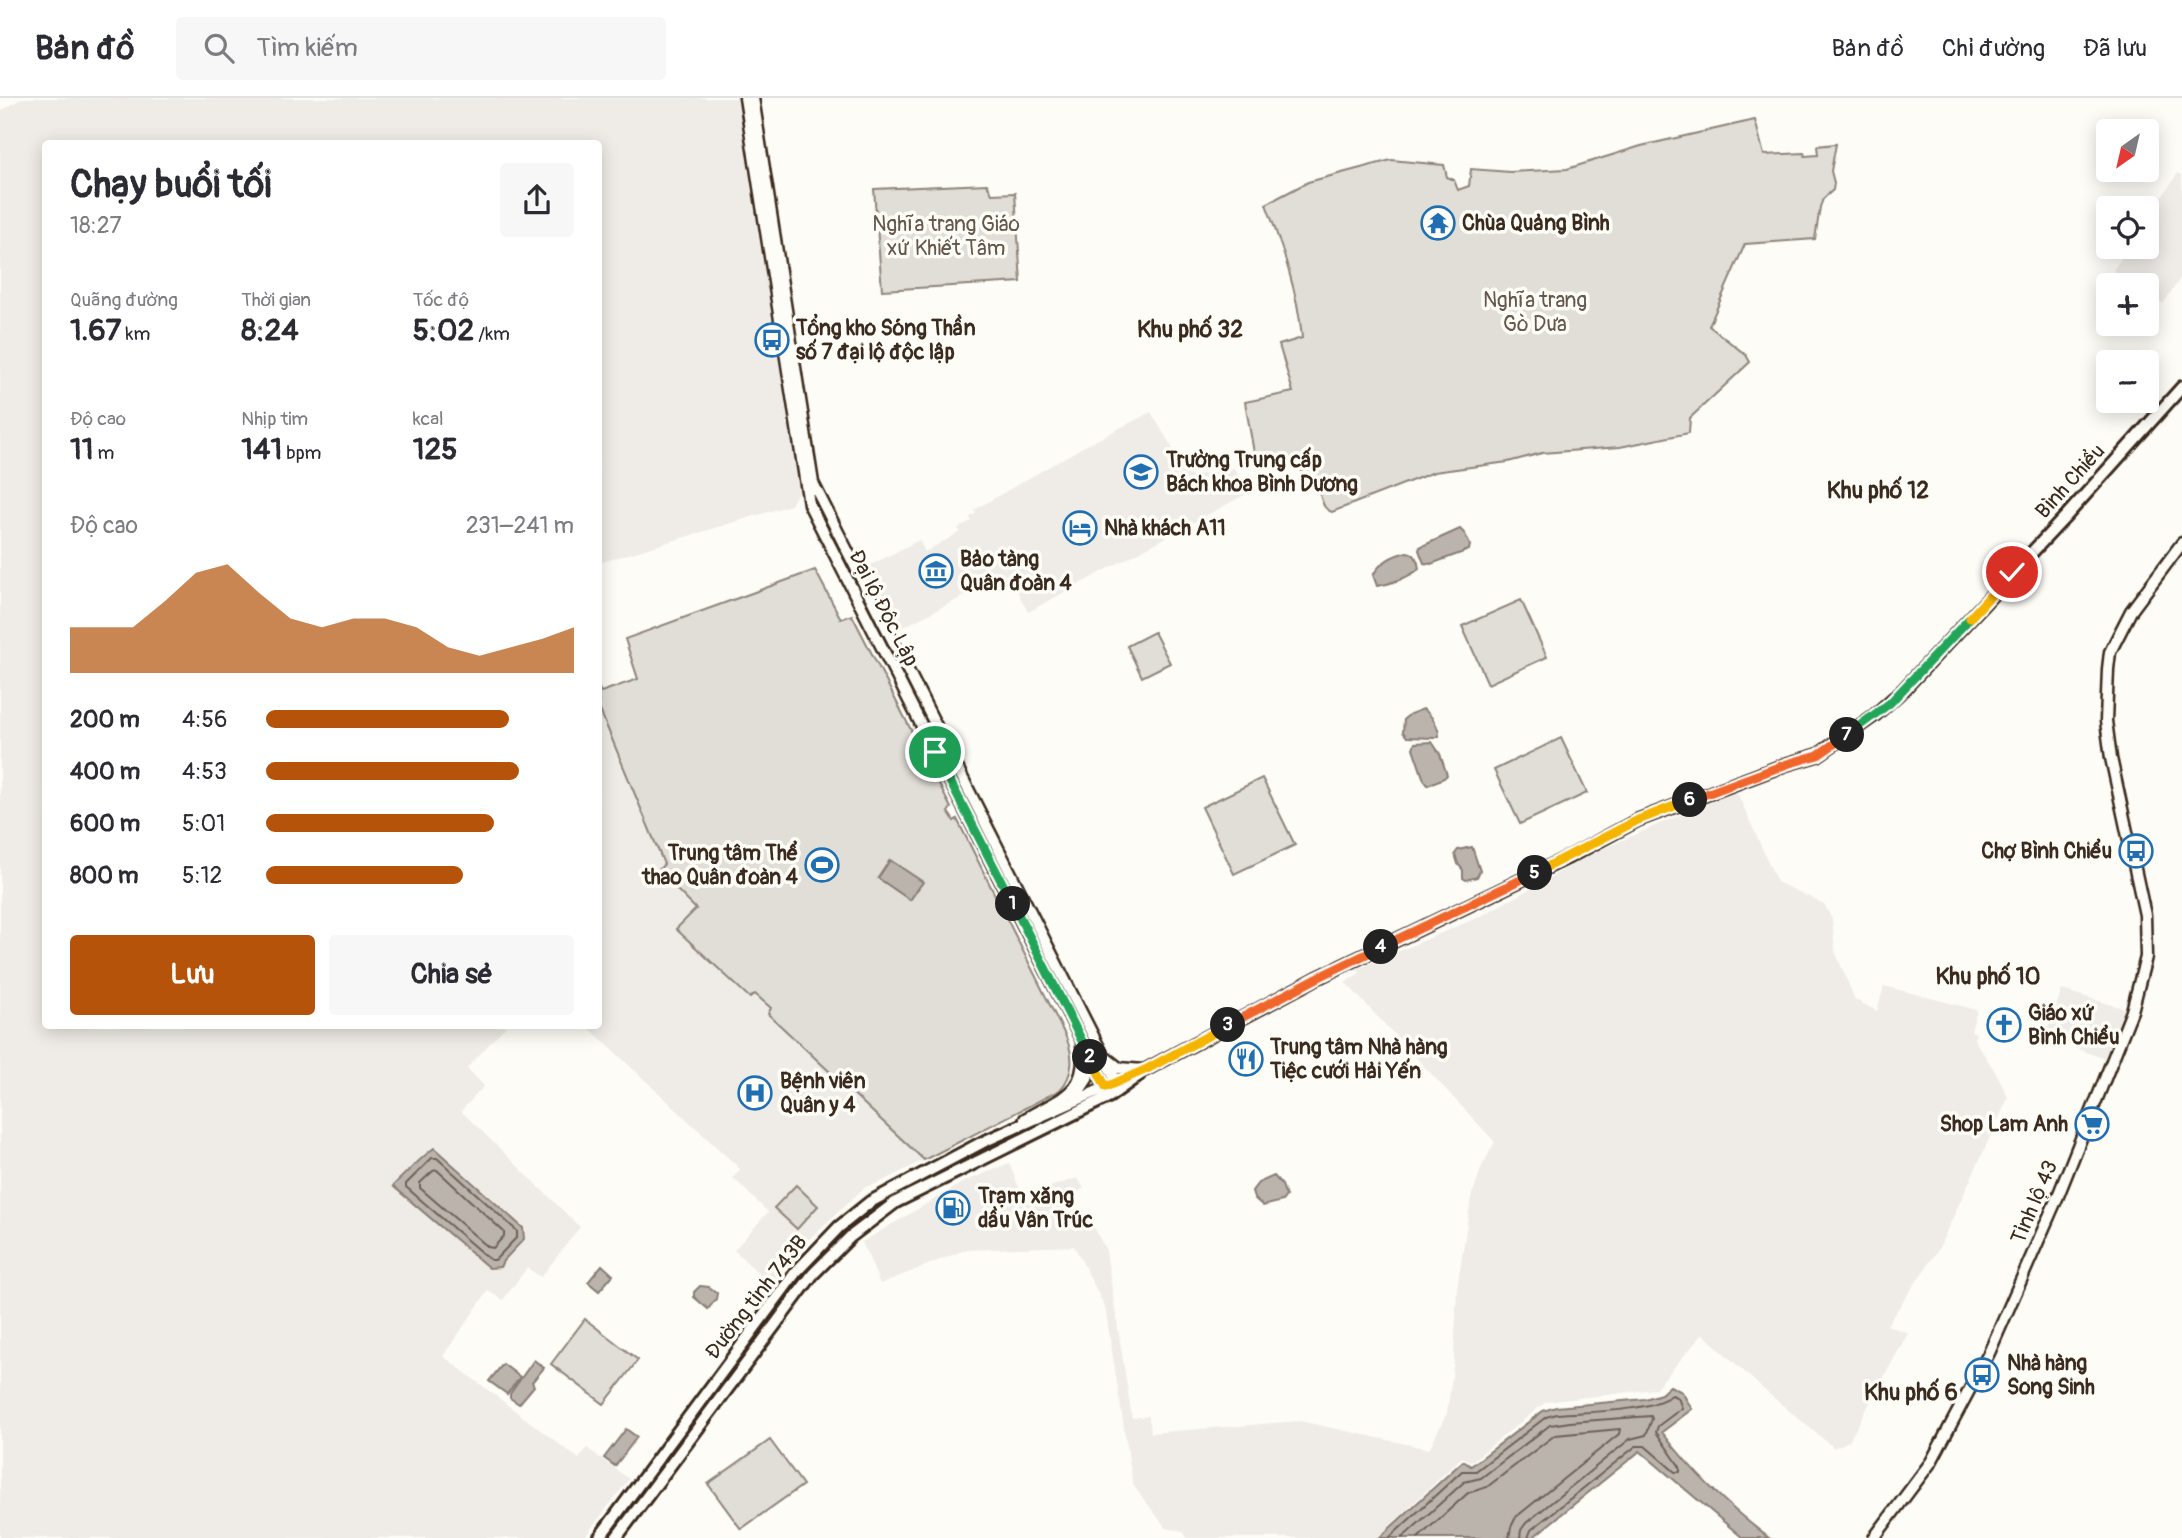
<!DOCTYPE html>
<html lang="vi">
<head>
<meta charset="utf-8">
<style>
  :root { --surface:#fff; --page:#f7f7f7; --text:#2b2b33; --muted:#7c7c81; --line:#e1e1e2; --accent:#b45309 }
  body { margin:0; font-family:Pangolin,sans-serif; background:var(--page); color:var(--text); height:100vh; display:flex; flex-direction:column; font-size:26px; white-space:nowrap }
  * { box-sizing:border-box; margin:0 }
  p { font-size:23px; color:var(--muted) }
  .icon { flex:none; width:38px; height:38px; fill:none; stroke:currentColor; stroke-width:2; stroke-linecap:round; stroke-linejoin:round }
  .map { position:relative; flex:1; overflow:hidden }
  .details { position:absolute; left:42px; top:42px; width:560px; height:889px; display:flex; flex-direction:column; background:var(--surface); border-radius:7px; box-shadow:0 4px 18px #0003 }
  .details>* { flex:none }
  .needle { width:46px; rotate:214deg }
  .fabs { position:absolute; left:2096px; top:21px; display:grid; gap:14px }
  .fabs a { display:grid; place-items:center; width:63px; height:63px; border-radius:7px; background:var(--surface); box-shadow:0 4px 18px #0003; font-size:35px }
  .pin { position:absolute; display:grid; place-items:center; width:60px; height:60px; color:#fff; margin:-30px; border:4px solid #fff; border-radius:50%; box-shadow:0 2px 7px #0007 }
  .km { position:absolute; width:35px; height:35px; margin:-18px; border-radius:50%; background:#222; color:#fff; font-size:19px; line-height:35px; text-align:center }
  .round { display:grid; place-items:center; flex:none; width:74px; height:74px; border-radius:7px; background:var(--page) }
  .overview { display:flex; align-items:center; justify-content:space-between; height:119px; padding:0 28px }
  h1 { font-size:38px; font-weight:700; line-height:52px }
  .stats { display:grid; grid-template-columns:repeat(3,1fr); gap:10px; height:119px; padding:7px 28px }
  .stats div { display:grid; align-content:center }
  .stats b { font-size:30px; font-weight:700 }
  .stats small { font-size:19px; font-weight:400 }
  .stats p { font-size:19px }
  .chart { height:196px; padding:14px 28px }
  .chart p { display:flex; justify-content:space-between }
  .chart svg { width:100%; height:126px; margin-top:7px; fill:var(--accent); opacity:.7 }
  .button { display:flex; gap:14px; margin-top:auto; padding:14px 28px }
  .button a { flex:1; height:80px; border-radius:7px; background:var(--accent); color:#fff; font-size:28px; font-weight:700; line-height:80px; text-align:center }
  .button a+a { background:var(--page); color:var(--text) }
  ul { padding:0 28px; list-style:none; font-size:23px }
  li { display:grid; grid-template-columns:112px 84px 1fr; align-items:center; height:52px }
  li i { height:18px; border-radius:9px; background:var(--accent) }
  header { display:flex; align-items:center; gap:42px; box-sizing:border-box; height:98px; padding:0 35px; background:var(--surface); border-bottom:2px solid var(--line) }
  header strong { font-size:33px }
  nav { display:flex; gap:38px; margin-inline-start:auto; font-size:24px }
  .search { width:490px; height:63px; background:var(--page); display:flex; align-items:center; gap:18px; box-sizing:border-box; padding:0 24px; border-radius:7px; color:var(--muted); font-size:26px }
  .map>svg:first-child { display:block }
  .built { fill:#efece7 }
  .green { fill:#e1ded7; stroke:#8e847a; stroke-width:2 }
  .water { fill:#bbb4ad; stroke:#887d74; stroke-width:2 }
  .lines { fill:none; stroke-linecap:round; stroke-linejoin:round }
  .shore { stroke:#6e6157; stroke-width:2 }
  .secondary-casing { stroke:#3b2a1e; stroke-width:15 }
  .primary-casing { stroke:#3b2a1e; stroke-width:16 }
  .secondary { stroke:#fdfcf7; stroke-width:10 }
  .primary { stroke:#fdfcf7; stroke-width:10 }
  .split-1-casing { stroke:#fff; stroke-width:14 }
  .split-2-casing { stroke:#fff; stroke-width:14 }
  .split-3-casing { stroke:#fff; stroke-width:14 }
  .split-4-casing { stroke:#fff; stroke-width:14 }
  .split-5-casing { stroke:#fff; stroke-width:14 }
  .split-6-casing { stroke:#fff; stroke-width:14 }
  .split-7-casing { stroke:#fff; stroke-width:14 }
  .split-8-casing { stroke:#fff; stroke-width:14 }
  .split-9-casing { stroke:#fff; stroke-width:14 }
  .split-1 { stroke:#22a559; stroke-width:9 }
  .split-2 { stroke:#22a559; stroke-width:9 }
  .split-3 { stroke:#f5b400; stroke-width:9 }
  .split-4 { stroke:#f0652b; stroke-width:9 }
  .split-5 { stroke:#f0652b; stroke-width:9 }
  .split-6 { stroke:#f5b400; stroke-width:9 }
  .split-7 { stroke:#f0652b; stroke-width:9 }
  .split-8 { stroke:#22a559; stroke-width:9 }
  .split-9 { stroke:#f5b400; stroke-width:9 }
  .labels { text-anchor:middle; stroke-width:7; stroke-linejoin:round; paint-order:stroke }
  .poi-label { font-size:21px; font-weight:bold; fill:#3b2a1e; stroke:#fdfcf7; text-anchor:start }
  .park-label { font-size:21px; fill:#64574c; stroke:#fdfcf7 }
  .street-label { font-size:21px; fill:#3b2a1e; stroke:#fdfcf7 }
  .neighbourhood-label { font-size:23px; font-weight:bold; fill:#3b2a1e; stroke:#fdfcf7 }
</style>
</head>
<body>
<header>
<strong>Bản đồ</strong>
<div class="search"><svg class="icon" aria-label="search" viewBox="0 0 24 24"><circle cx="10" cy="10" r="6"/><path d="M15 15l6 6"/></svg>Tìm kiếm</div>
<nav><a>Bản đồ</a><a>Chỉ đường</a><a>Đã lưu</a></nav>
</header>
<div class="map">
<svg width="2182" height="1440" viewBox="0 0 2182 1440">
  <rect width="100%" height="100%" fill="#fdfcf7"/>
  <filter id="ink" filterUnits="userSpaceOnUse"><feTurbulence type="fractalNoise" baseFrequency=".0143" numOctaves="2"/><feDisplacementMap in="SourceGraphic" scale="14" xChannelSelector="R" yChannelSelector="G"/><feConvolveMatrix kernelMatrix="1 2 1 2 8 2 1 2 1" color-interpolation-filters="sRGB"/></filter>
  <g filter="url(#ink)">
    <path class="built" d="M22,0H737L799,392L791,407L599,465L598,46H46V928H506L467,970L484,988L461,1013L580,1129L541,1179L527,1170L503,1202L488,1193L443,1258L579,1361L587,1350L629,1381L584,1440H0V14Z
      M2178,75L2182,77V178L2163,206L2147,195V187H2136L2113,172L2129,149H2147V121Z
      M1151,314L1189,378L1234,370L1248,395L1028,514L1008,476L897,532L865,470L919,442L925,454L960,434L958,430L971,423L970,419L976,415L974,412L1081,350Z
      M599,610L665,766L659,773L696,811L676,832L751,900L755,896L771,911L768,916L924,1062L879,1085L865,1089L807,1143L771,1187L734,1152L768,1114L733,1080L740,1071L587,928H598Z
      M1736,692L1777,784L1824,806L1832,821L1835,853L1855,902L1877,913L1884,888L1977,912L1971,933L1976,935L1974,941L1998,978L2008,1000L1938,1152L1887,1227L1908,1235L1849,1343L1834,1350L1762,1290L1703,1236L1655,1291L1546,1304L1471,1364L1462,1359L1377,1440H1187L1183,1433L1166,1430L1133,1387L1105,1209L1074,1148L965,1152L880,1186L862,1144L962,1085L1009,1065L1020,1092L1026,1091L1029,1096L1077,1080L1084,1090L1071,1098L1081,1126L1090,1121L1106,1153L1132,1320L1149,1318L1151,1335L1300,1323L1429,1351L1447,1315L1454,1263L1457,1190L1471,1100L1482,1068L1495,1044L1345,884L1360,875L1357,871L1481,818L1598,753Z
      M2062,892L2126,911L2107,962L2045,938Z"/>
    <path class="green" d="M1755,22L1764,57L1804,55L1805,58L1818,57L1817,48L1836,46L1831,73L1834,85L1833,92L1823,101L1820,109L1815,141L1745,146L1709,228L1746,257L1750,264L1690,320L1689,335L1620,349L1542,355L1508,364L1434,374L1332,414C1323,411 1323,405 1320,397C1306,367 1286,361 1256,366L1245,304L1293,294L1279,247L1302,240C1298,194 1282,149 1266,106L1308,84L1391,62L1444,67L1447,79L1454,82L1458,92L1469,88L1471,71L1510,74L1567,71L1641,48Z
      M987,86L992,96L1015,95L1021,184L882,192L874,91Z
      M815,472L841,521L852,517L951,710L948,714L954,723L957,721L1066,939C1074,959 1074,976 1060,992L924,1062L768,916L771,910L755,896L750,900L676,831L696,811L658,773L664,766L599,610L598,589L601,594L638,581L625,541Z
      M1521,502L1547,559L1488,586L1462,528Z
      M1154,534L1170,565L1142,579L1127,548Z
      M1561,640L1587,695L1520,726L1494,672Z
      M1262,680L1295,747L1234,776L1202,709Z
      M796,1087L818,1108L797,1131L774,1110Z
      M585,1221L638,1262L604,1306L551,1266Z
      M770,1342L803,1387L741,1431L708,1386Z"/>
    <path class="water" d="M1460,431L1465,436L1470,447L1469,452L1431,466L1424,465L1419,452L1420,449Z
      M1407,454C1416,455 1418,463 1419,471C1409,479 1391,486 1377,488L1373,477C1380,465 1393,457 1407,454Z
      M1423,611C1431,616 1439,629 1439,638L1434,640L1407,639L1403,634L1404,621L1410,616Z
      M1432,644L1440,656L1447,677L1444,680L1428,687L1424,682L1413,650L1415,645Z
      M1472,749L1480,773L1477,779L1466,782L1463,780V772L1458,766L1455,756L1458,752Z
      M890,762L923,784L910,802L878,780Z
      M434,1050L523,1130L524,1141L503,1163L500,1169L489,1170L393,1088C397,1083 428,1054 434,1050Z
      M1274,1078L1282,1087L1286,1098L1282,1103L1263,1108L1254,1100L1252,1093L1258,1085Z
      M602,1167L613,1177L599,1193L588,1184Z
      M700,1188L709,1189L717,1195L716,1201L708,1211L694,1199V1194Z
      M534,1262L544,1270L532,1284L534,1288L519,1306L510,1300V1296Z
      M503,1266L520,1279L507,1296L489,1283Z
      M1670,1288L1682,1294L1692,1311L1662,1334C1694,1376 1727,1408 1769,1440H1743L1640,1353L1532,1440H1379L1463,1363L1471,1368L1543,1313L1556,1309L1645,1301L1661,1296Z
      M626,1331L637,1339L615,1368L604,1360Z"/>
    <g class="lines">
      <path class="shore" d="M432,1060H437L517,1133V1139L495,1162H491L483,1156L406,1089V1086Z
        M437,1072L504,1134V1138L493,1150L488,1149L420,1090V1085L433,1073Z
        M1389,1440L1462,1373H1476L1546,1319L1557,1316C1589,1313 1647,1315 1672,1297L1678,1300L1682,1310L1658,1328L1656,1334L1680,1369V1374H1675L1645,1348H1636L1531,1432L1528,1440
        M1402,1440L1464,1384L1481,1380L1550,1327L1570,1324L1651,1318L1652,1321L1646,1337L1630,1341L1526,1425L1521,1432L1520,1440
        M1418,1440L1468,1395L1487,1389L1555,1337L1620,1331L1619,1336L1516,1419L1511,1429L1509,1440"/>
      <defs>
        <path id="secondary" d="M745,0L809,406L1108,994
          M753,0L813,385L1119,989
          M1106,960L1119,970L1143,972
          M1076,998L1087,981L1091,961
          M1025,1021C1059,1000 1089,997 1082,947
          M1874,1440L1931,1364L1989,1255L2058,1098L2132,913L2146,859L2145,817L2111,660L2106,623L2108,571L2110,554L2131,513L2182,445"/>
        <path id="primary" d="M599,1440L796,1174L839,1129L870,1104L983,1044L1147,971L1317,880L1569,759L1638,722L1787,666L1818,657L1875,617L1904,591L2067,417L2182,289
          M616,1440L813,1176L850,1139L896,1104L1110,998L1139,977"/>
      </defs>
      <use href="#secondary" class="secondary-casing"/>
      <use href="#primary" class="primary-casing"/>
      <use href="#secondary" class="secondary"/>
      <use href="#primary" class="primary"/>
    </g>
  </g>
  <g class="lines" filter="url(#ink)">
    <defs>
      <path id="split-1" d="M935,654L1013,806"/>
      <path id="split-2" d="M1013,806L1090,959"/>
      <path id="split-3" d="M1090,959L1106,989L1147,971L1228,927"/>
      <path id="split-4" d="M1228,927L1317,880L1381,849"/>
      <path id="split-5" d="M1381,849L1535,775"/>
      <path id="split-6" d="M1535,775L1638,722L1690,702"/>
      <path id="split-7" d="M1690,702L1787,666L1818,657L1847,637"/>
      <path id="split-8" d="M1847,637L1890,605L1970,520"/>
      <path id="split-9" d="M1970,520L2012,474"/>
    </defs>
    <use href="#split-1" class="split-1-casing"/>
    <use href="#split-2" class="split-2-casing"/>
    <use href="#split-3" class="split-3-casing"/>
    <use href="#split-4" class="split-4-casing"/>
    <use href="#split-5" class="split-5-casing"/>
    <use href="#split-6" class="split-6-casing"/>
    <use href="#split-7" class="split-7-casing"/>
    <use href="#split-8" class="split-8-casing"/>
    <use href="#split-9" class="split-9-casing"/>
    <use href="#split-1" class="split-1"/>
    <use href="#split-2" class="split-2"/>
    <use href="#split-3" class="split-3"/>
    <use href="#split-4" class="split-4"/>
    <use href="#split-5" class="split-5"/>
    <use href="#split-6" class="split-6"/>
    <use href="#split-7" class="split-7"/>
    <use href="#split-8" class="split-8"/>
    <use href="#split-9" class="split-9"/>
  </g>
  <defs>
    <symbol id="temple-ring" viewBox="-11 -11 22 22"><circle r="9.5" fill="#fdfcf7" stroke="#1f6fb2" stroke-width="1.5"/><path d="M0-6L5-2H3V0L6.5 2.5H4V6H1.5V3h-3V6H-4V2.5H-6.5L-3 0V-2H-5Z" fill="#1f6fb2"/></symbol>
    <symbol id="bus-ring" viewBox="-11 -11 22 22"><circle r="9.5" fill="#fdfcf7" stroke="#1f6fb2" stroke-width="1.5"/><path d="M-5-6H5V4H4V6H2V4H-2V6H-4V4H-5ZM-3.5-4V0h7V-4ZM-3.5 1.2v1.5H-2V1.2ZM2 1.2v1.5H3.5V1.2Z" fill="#1f6fb2"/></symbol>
    <symbol id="school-ring" viewBox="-11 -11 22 22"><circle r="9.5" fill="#fdfcf7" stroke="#1f6fb2" stroke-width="1.5"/><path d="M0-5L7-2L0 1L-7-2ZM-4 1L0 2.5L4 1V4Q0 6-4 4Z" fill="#1f6fb2"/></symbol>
    <symbol id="hotel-ring" viewBox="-11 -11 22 22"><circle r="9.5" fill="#fdfcf7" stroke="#1f6fb2" stroke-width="1.5"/><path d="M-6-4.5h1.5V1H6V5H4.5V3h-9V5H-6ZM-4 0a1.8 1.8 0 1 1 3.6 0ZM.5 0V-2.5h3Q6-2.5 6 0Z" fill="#1f6fb2"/></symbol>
    <symbol id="museum-ring" viewBox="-11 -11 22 22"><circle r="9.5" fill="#fdfcf7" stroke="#1f6fb2" stroke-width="1.5"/><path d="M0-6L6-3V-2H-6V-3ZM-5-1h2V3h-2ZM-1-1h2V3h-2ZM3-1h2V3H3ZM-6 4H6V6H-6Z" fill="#1f6fb2"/></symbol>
    <symbol id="stadium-ring" viewBox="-11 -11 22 22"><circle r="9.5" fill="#fdfcf7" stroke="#1f6fb2" stroke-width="1.5"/><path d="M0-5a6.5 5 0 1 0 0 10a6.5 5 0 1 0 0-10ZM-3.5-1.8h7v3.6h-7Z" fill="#1f6fb2"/></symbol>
    <symbol id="church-ring" viewBox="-11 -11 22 22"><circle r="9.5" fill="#fdfcf7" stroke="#1f6fb2" stroke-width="1.5"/><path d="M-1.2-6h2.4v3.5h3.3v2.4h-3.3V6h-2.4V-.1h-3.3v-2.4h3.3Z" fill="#1f6fb2"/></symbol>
    <symbol id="restaurant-ring" viewBox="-11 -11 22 22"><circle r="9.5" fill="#fdfcf7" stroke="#1f6fb2" stroke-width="1.5"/><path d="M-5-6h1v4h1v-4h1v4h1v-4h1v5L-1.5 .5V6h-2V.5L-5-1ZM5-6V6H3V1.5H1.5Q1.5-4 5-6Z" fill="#1f6fb2"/></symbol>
    <symbol id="hospital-ring" viewBox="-11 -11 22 22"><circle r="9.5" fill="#fdfcf7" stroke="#1f6fb2" stroke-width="1.5"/><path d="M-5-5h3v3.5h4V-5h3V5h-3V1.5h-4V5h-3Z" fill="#1f6fb2"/></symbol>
    <symbol id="supermarket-ring" viewBox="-11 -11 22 22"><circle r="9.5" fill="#fdfcf7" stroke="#1f6fb2" stroke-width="1.5"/><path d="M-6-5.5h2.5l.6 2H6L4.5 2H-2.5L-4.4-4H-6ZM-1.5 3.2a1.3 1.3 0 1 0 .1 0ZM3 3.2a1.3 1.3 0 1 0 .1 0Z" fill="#1f6fb2"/></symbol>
    <symbol id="fuel-ring" viewBox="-11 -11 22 22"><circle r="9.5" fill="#fdfcf7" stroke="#1f6fb2" stroke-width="1.5"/><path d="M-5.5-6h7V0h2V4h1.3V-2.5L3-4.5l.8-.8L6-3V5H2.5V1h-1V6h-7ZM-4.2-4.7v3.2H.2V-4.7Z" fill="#1f6fb2"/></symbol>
  </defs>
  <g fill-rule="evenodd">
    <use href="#temple-ring" x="1419" y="106" width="38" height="38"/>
    <use href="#bus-ring" x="753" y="223" width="38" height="38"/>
    <use href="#school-ring" x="1122" y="355" width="38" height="38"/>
    <use href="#hotel-ring" x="1061" y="411" width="38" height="38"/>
    <use href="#museum-ring" x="917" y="454" width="38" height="38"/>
    <use href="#bus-ring" x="2117" y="734" width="38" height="38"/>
    <use href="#stadium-ring" x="803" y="748" width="38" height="38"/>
    <use href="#church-ring" x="1985" y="908" width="38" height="38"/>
    <use href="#restaurant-ring" x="1227" y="942" width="38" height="38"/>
    <use href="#hospital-ring" x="736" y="976" width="38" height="38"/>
    <use href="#supermarket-ring" x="2073" y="1007" width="38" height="38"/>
    <use href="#fuel-ring" x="934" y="1091" width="38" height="38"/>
    <use href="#bus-ring" x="1963" y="1258" width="38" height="38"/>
  </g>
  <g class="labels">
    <g class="poi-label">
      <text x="1462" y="132">Chùa Quảng Bình</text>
      <text x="796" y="237">Tổng kho Sóng Thần<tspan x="796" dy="24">số 7 đại lộ độc lập</tspan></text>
      <text x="1166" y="369">Trường Trung cấp<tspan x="1166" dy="24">Bách khoa Bình Dương</tspan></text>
      <text x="1104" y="437">Nhà khách A11</text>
      <text x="960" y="468">Bảo tàng<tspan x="960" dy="24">Quân đoàn 4</tspan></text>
      <text x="2112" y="760" text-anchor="end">Chợ Bình Chiểu</text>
      <text x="798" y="762" text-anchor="end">Trung tâm Thể<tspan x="798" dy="24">thao Quân đoàn 4</tspan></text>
      <text x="2028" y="922">Giáo xứ<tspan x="2028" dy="24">Bình Chiểu</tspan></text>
      <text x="1270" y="956">Trung tâm Nhà hàng<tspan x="1270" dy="24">Tiệc cưới Hải Yến</tspan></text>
      <text x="780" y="990">Bệnh viên<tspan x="780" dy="24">Quân y 4</tspan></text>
      <text x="2068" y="1033" text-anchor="end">Shop Lam Anh</text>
      <text x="978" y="1105">Trạm xăng<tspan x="978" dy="24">dầu Vân Trúc</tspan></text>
      <text x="2007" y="1272">Nhà hàng<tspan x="2007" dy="24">Song Sinh</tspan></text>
    </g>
    <g class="park-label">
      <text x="946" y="133">Nghĩa trang Giáo<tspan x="946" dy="24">xứ Khiết Tâm</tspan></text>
      <text x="1535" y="209">Nghĩa trang<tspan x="1535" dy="24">Gò Dưa</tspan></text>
    </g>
    <g class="street-label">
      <text transform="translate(2070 383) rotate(-48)" y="7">Bình Chiểu</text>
      <text transform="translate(884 510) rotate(63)" y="7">Đại lộ Độc Lập</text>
      <text transform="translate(2034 1104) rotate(-67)" y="7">Tỉnh lộ 43</text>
      <text transform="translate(756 1199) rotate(-52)" y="7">Đường tỉnh 743B</text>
    </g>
    <g class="neighbourhood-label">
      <text x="1190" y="239">Khu phố 32</text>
      <text x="1878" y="400">Khu phố 12</text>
      <text x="1988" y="886">Khu phố 10</text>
      <text x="1911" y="1302">Khu phố 6</text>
    </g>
  </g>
</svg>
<div class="fabs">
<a><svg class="needle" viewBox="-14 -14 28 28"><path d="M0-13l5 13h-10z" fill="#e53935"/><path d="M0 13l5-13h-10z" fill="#7c7c81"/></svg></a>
<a><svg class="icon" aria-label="locate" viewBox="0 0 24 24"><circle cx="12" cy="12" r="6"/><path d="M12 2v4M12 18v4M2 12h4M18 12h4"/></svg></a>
<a>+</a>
<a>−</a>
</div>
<div class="pin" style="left:935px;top:654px;background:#1e9e55"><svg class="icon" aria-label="arrive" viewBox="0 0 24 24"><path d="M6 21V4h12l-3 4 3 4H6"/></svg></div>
<div class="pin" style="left:2012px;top:474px;background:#d93025"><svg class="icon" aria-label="check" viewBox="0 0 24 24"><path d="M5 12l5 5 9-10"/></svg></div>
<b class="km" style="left:1013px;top:806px">1</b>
<b class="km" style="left:1090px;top:959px">2</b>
<b class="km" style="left:1228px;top:927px">3</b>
<b class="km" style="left:1381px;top:849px">4</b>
<b class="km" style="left:1535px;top:775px">5</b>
<b class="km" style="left:1690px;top:702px">6</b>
<b class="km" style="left:1847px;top:637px">7</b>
<section class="details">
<div class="overview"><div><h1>Chạy buổi tối</h1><p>18:27</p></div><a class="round"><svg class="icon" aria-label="share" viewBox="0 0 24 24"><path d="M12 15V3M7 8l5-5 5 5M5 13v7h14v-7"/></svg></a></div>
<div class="stats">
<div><p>Quãng đường</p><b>1.67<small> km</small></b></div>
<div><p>Thời gian</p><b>8:24</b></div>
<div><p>Tốc độ</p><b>5:02<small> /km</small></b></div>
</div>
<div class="stats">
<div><p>Độ cao</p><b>11<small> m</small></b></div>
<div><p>Nhịp tim</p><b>141<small> bpm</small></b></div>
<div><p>kcal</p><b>125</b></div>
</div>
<div class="chart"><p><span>Độ cao</span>231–241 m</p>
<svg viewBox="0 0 160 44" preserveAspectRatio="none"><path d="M0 44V28L10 28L20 28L30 19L40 9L50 6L60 16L70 25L80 28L90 25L100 25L110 28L120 35L130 38L140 35L150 32L160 28V44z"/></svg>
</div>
<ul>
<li><b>200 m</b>4:56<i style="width:79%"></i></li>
<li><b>400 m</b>4:53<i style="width:82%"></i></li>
<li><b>600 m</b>5:01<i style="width:74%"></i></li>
<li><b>800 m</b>5:12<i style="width:64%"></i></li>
</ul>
<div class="button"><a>Lưu</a><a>Chia sẻ</a></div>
</section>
</div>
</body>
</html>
